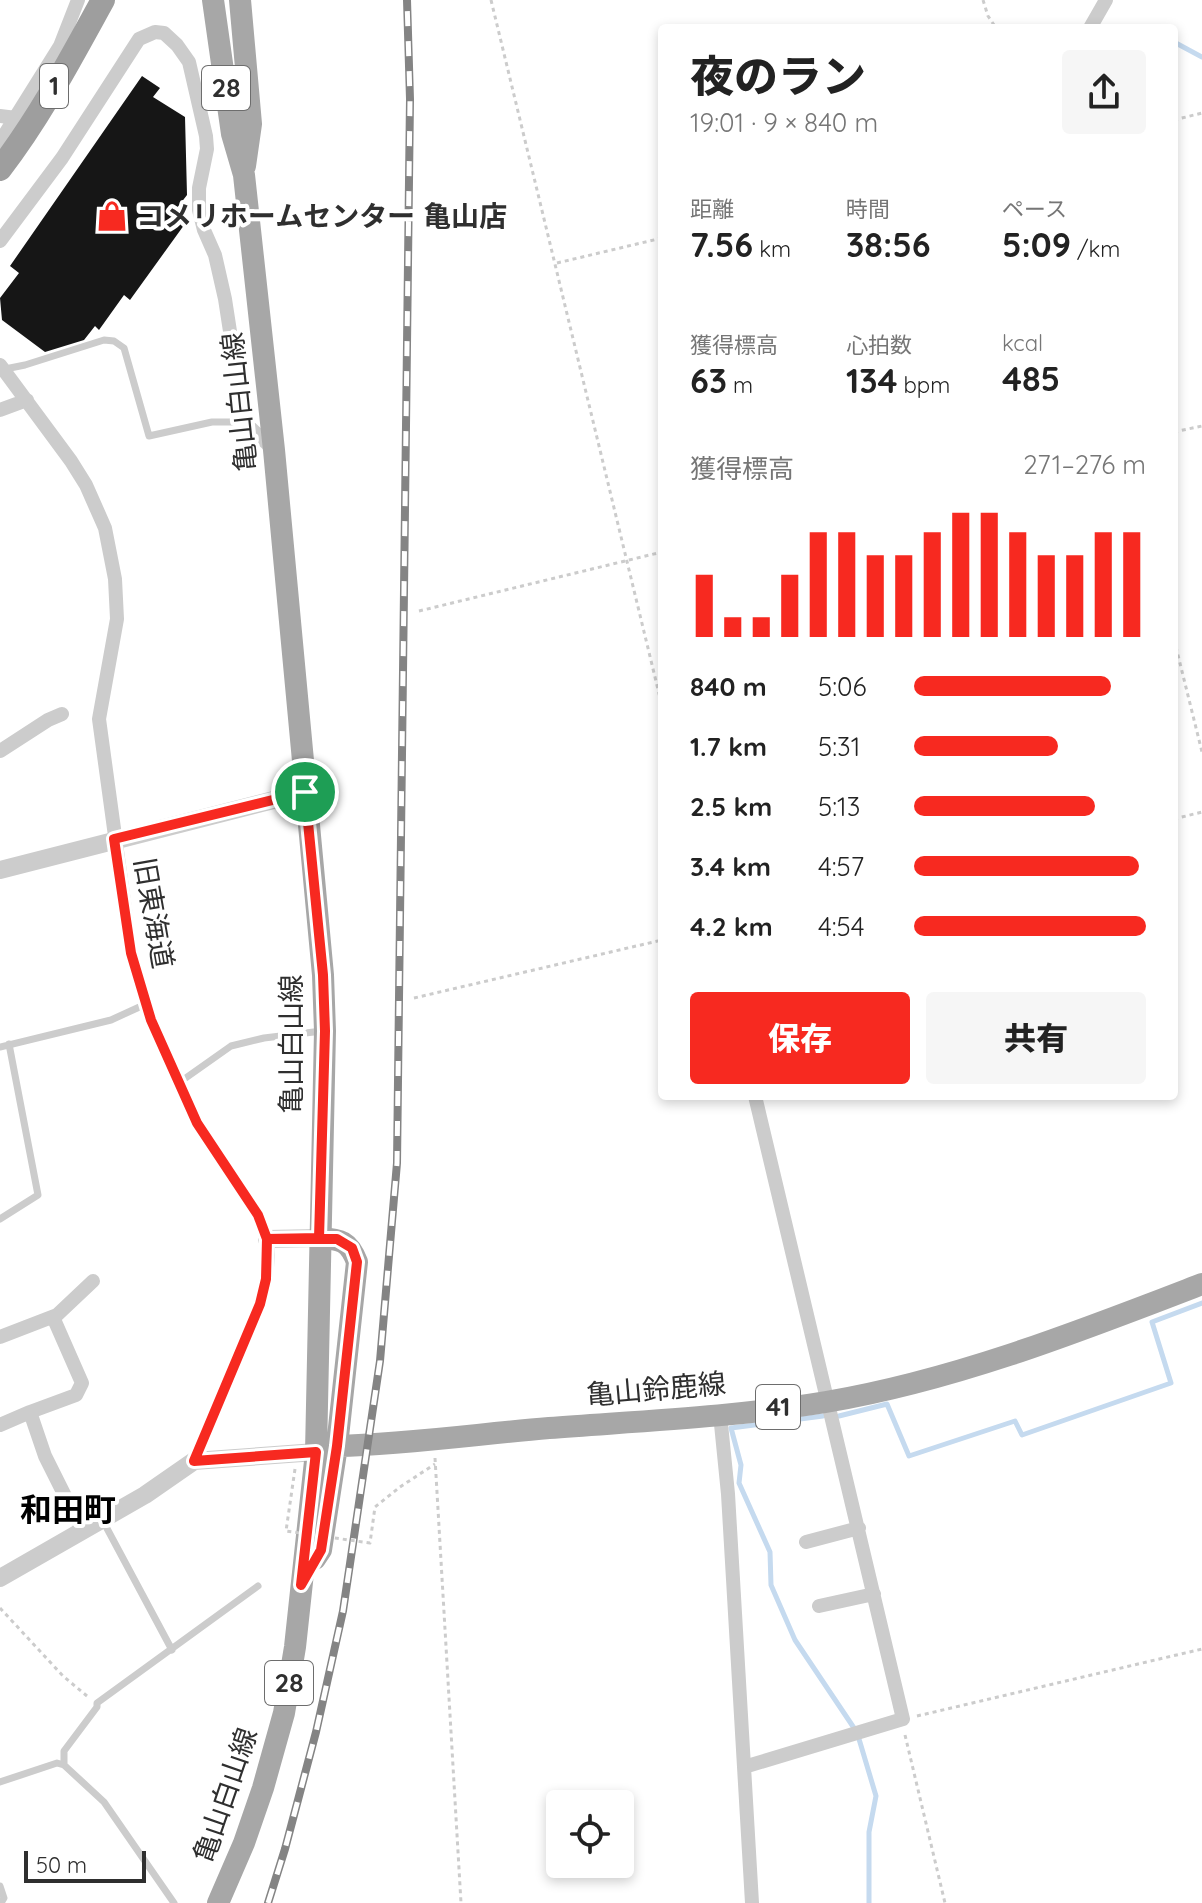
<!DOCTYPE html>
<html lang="ja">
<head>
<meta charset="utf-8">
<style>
  :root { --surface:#fff; --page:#f6f6f6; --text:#222; --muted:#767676; --accent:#f72920 }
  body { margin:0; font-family:Quicksand,"Noto Sans JP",sans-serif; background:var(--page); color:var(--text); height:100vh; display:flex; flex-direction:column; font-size:30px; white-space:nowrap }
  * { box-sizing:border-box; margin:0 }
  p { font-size:26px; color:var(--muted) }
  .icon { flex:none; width:44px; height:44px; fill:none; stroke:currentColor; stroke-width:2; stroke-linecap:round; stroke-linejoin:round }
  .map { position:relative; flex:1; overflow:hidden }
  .panel { position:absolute; left:658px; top:24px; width:520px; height:1076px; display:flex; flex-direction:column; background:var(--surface); border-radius:8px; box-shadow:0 4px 12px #0003 }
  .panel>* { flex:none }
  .controls { position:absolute; left:546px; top:1790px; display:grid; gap:16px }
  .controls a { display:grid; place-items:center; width:88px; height:88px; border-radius:8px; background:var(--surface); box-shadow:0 4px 12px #0003; font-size:40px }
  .scale { position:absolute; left:24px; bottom:20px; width:122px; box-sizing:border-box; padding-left:8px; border:4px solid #2f2f2f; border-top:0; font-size:22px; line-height:28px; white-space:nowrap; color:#2f2f2f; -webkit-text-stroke:6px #fff; paint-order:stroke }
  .pin { position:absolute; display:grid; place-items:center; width:68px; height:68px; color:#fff; margin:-34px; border:4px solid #fff; border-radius:50%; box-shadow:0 2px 8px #0007 }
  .round { display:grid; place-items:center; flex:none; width:84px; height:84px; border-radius:8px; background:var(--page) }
  .head { display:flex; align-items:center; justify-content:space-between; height:136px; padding:0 32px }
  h1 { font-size:44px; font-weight:800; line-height:60px }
  .metrics { display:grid; grid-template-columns:repeat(3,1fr); gap:12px; height:136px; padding:8px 32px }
  .metrics div { display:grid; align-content:center }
  .metrics b { font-size:34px; font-weight:800 }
  .metrics small { font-size:22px; font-weight:400 }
  .metrics p { font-size:22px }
  .chart { height:224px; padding:16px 32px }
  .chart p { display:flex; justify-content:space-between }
  .chart svg { width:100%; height:144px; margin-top:8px; stroke:var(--accent); stroke-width:6 }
  .action { display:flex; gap:16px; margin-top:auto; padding:16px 32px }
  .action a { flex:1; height:92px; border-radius:8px; background:var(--accent); color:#fff; font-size:32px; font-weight:800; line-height:92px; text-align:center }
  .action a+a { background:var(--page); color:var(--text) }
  ul { padding:0 32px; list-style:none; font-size:26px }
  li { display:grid; grid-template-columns:128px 96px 1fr; align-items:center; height:60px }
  li i { height:20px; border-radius:10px; background:var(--accent) }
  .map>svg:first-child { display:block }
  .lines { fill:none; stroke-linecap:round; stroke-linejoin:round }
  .stream { stroke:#c5daef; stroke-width:5 }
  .building { fill:#161616 }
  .path { stroke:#ccc; stroke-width:3; stroke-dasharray:4 4; stroke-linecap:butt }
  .service { stroke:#ccc; stroke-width:7 }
  .minor { stroke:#ccc; stroke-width:14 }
  .tertiary { stroke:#ccc; stroke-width:18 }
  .primary { stroke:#a7a7a7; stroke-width:22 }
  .trunk { stroke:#9e9e9e; stroke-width:24 }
  .rail-casing { stroke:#848484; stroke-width:8 }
  .rail { stroke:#fff; stroke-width:5; stroke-dasharray:15; stroke-linecap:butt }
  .path-bridge { stroke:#ccc; stroke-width:3; stroke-dasharray:4 4; stroke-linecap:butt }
  .route-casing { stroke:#fff; stroke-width:16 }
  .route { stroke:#f72920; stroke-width:10 }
  .labels { text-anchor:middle; stroke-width:8; stroke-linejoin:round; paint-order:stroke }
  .shield { fill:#fff; stroke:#6d6d6d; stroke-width:2 }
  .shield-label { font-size:26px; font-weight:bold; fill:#2f2f2f }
  .poi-label { font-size:28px; font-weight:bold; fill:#2f2f2f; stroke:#fff; text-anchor:start }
  .street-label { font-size:28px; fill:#2f2f2f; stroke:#fff }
  .quarter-label { font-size:32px; font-weight:bold; fill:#000; stroke:#fff }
</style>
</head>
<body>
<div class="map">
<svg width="1202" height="1903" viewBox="0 0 1202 1903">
  <rect width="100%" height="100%" fill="#fff"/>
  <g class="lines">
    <path class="stream" d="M1174,42L1202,57
      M823,1416L731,1428L741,1465L739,1483L770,1552L771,1585L795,1640L854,1728
      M839,1416L887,1404L909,1456L1015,1421L1022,1435L1171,1383L1152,1322L1202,1303
      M859,1739L876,1796L869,1832V1903"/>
  </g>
  <path class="building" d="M142,76L160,88L153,97L185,117L187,195L174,212L187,221L130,300L124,295L99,330L95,326L84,340L45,352L2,320L0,298L19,273L10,266Z"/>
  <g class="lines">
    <path class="path" d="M491,0L662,706
      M983,0L988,16L996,28
      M1174,120L1202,113
      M557,263L662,238
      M1174,432L1202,426
      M419,611L662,552
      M1174,639L1202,752
      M1174,819L1202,812
      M414,998L662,940
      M435,1458L461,1903
      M400,1487L435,1464
      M0,1608L63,1676L87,1696
      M917,1716L1202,1649
      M905,1735L945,1903"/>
    <path class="service" d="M5,369L25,365L104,340L114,341L124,348L149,436L212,422H244
      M0,1047L111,1020L146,1004
      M180,1082L231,1046L264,1038L322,1031
      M0,1219L38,1195L9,1044
      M103,1521L172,1650
      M64,1765V1751L97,1707V1703L258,1586
      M0,1782L57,1763L64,1765L104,1802L174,1903
      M0,1886L4,1898L1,1903"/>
    <path class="minor" d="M1090,28L1106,0
      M0,116L16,118
      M0,142L60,46L78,0
      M0,241L62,158L139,39L155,32L164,33L177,45L189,62L206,136L207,149L199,188V210L204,230L215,255L225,299L244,422L274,450
      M0,365L71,461L86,485L105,528L115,579L117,619L99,719L131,953L151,1020L197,1123L258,1215L267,1239L268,1255L266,1279L260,1304L194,1461
      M0,410L27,400
      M0,751L48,720L62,714
      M0,1337L57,1315L93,1281
      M30,1412L76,1395L82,1383L53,1317
      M720,1414L728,1494L752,1903
      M0,1425L30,1412L45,1456L82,1530
      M806,1542L859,1528
      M819,1606L874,1594
      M744,1767L903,1719C855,1511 803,1304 755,1096"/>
    <path class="tertiary" d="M0,870L305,792
      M267,1239L319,1238
      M0,1578L145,1495L194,1461L316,1452"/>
    <path class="primary" d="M213,0L232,134L244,175L274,450L323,975L325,1031L316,1452L295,1647L284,1713L263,1788L244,1843L218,1903
      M240,0L251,124L245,166
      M337,1446C408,1444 478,1434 549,1428C641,1421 735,1417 826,1402C956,1380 1080,1331 1202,1284
      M315,1559L321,1550L337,1446L357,1262C349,1241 341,1239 319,1238"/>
    <path class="trunk" d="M0,169C40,117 71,58 103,0"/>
    <defs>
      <path id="rail" d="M268,1903L285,1849L316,1732L343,1611L380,1361L397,1163L410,99L407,0"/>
    </defs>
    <use href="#rail" class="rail-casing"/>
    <use href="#rail" class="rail"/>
    <path class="path-bridge" d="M295,1469L286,1531L370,1543L375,1507L400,1487"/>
  </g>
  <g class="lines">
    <defs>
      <path id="route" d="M305,792L323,975L325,1031L319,1238L267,1239L266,1279L260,1304L194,1461L316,1452L301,1585L321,1550L337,1446L357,1262L352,1248L337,1239H267L258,1215L197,1123L151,1020L131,953L114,839L305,792"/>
    </defs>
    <use href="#route" class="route-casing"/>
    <use href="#route" class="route"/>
  </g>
  <defs>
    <symbol id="shop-bare" viewBox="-9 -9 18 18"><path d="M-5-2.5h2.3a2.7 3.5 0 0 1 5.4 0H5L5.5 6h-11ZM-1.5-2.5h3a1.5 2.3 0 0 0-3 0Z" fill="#f72920" stroke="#fff" stroke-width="2.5" paint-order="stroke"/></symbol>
  </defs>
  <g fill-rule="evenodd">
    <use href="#shop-bare" x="90" y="194" width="44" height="44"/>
  </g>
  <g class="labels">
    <g class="shield">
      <rect x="40" y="64" width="28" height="44" rx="6"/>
      <rect x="202" y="66" width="48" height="44" rx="6"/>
      <rect x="756" y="1385" width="44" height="44" rx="6"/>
      <rect x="265" y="1661" width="48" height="44" rx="6"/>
    </g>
    <g class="shield-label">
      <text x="54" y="95">1</text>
      <text x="226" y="97">28</text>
      <text x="778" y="1416">41</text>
      <text x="289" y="1692">28</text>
    </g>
    <g class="poi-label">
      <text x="136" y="226">コメリホームセンター 亀山店</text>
    </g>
    <g class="street-label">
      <text transform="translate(239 402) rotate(-96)" y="10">亀山白山線</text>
      <text transform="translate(154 913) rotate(80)" y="10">旧東海道</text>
      <text transform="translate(291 1044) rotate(-90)" y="10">亀山白山線</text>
      <text transform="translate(656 1389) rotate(-5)" y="10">亀山鈴鹿線</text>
      <text transform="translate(225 1795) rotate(-71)" y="10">亀山白山線</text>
    </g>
    <g class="quarter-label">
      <text x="68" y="1521">和田町</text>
    </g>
  </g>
</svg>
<div class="controls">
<a><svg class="icon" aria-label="locate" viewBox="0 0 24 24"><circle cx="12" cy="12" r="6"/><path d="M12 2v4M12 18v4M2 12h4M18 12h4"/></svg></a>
</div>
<div class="scale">50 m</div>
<div class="pin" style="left:305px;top:792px;background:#1e9e55"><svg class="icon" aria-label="arrive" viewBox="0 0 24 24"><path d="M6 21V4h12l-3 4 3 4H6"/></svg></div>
<section class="panel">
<div class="head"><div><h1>夜のラン</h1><p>19:01 · 9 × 840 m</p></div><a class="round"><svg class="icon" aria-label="share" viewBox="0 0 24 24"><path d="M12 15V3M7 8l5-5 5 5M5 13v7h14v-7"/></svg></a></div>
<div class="metrics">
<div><p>距離</p><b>7.56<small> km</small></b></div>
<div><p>時間</p><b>38:56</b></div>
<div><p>ペース</p><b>5:09<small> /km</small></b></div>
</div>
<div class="metrics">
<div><p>獲得標高</p><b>63<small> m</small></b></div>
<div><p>心拍数</p><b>134<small> bpm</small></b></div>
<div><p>kcal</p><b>485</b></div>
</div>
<div class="chart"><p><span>獲得標高</span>271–276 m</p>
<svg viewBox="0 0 160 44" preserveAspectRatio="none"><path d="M5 44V25M15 44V38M25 44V38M35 44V25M45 44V12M55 44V12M65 44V19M75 44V19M85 44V12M95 44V6M105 44V6M115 44V12M125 44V19M135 44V19M145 44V12M155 44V12"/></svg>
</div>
<ul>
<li><b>840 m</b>5:06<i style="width:85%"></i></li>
<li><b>1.7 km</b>5:31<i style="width:62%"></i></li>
<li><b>2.5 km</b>5:13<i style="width:78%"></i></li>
<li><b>3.4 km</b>4:57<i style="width:97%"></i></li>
<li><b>4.2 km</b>4:54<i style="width:100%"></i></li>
</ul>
<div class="action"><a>保存</a><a>共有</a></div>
</section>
</div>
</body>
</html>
